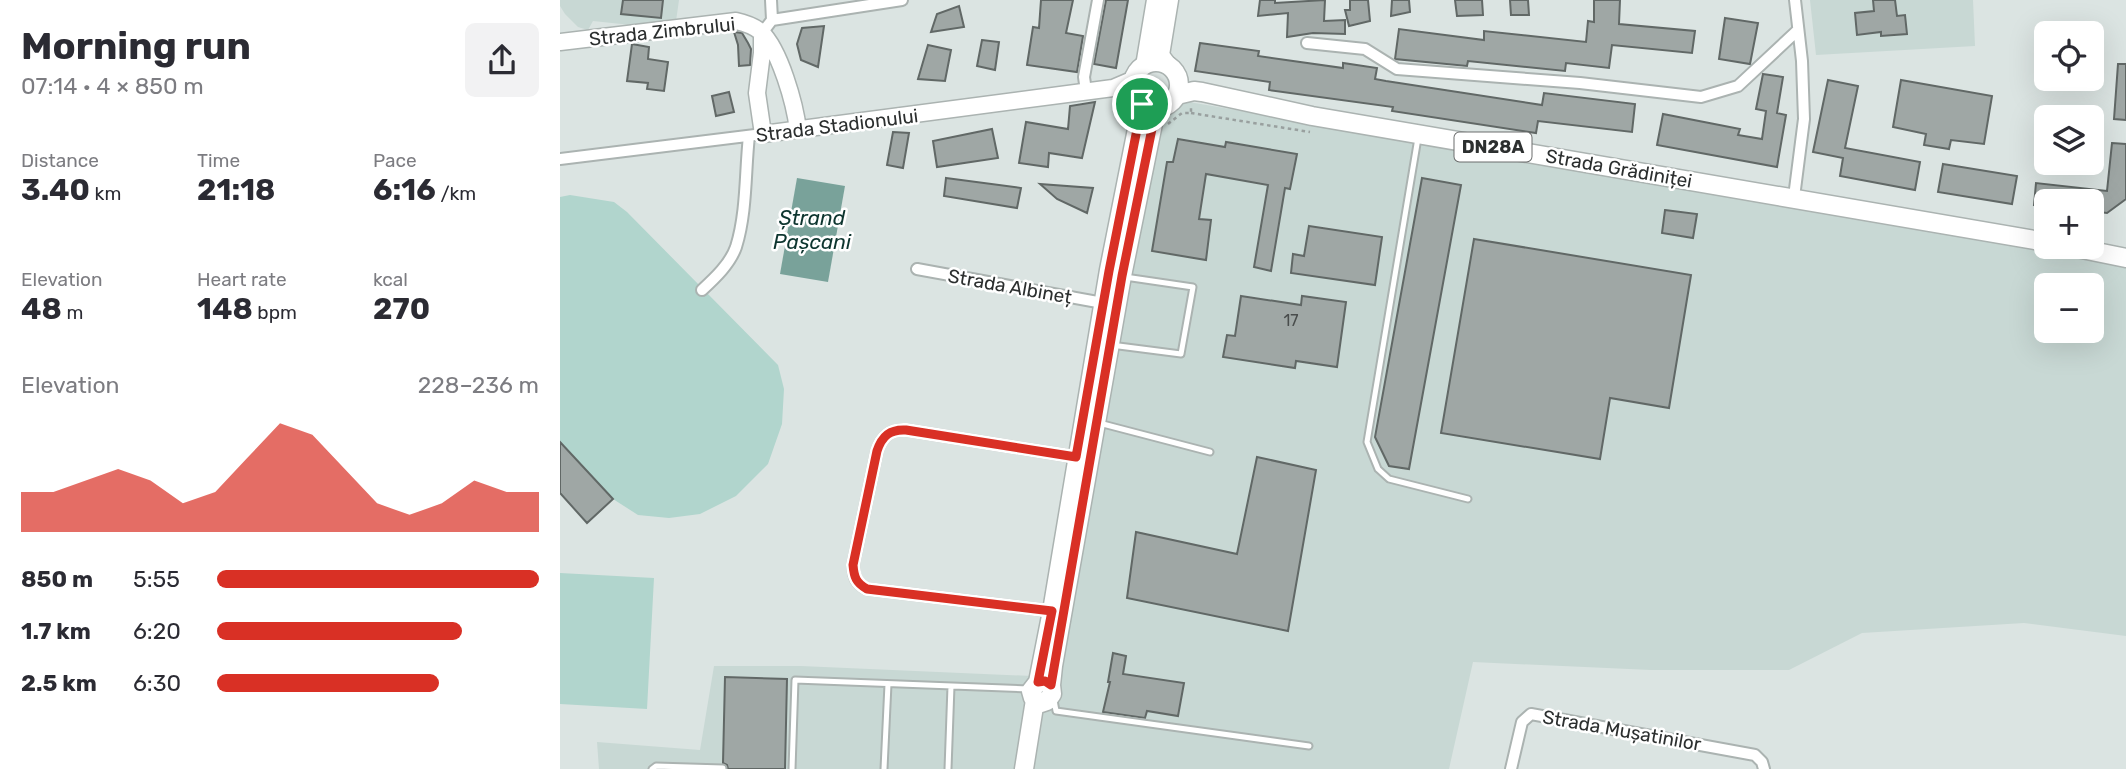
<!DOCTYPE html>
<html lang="en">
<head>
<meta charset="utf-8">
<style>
  :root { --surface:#fff; --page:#f2f2f3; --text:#2b2b33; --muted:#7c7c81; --accent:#d93025 }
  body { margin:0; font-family:Rubik,sans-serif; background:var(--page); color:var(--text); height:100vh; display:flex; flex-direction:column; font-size:26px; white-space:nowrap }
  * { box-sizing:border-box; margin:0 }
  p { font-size:23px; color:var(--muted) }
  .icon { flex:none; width:38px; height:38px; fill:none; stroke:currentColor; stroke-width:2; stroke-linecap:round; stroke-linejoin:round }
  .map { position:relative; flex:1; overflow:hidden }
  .side { display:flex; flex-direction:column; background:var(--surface); width:560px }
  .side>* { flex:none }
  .fabs { position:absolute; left:1474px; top:21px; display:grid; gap:14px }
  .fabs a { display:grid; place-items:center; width:70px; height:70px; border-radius:10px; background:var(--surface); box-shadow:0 7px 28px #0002; font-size:35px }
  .pin { position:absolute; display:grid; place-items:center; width:60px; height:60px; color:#fff; margin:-30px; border:4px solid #fff; border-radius:50%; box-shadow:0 2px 7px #0007 }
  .round { display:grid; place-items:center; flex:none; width:74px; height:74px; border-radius:10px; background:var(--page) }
  .head { display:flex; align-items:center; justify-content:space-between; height:119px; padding:0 21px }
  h1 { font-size:38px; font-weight:700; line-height:52px }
  .metrics { display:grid; grid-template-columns:repeat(3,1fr); gap:10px; height:119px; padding:7px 21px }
  .metrics div { display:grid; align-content:center }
  .metrics b { font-size:30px; font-weight:700 }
  .metrics small { font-size:19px; font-weight:400 }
  .metrics p { font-size:19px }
  .chart { height:196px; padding:14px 21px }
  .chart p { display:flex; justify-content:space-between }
  .chart svg { width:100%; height:126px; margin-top:7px; fill:var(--accent); opacity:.7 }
  ul { padding:0 21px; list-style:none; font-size:23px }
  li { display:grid; grid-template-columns:112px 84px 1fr; align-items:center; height:52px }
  li i { height:18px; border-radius:9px; background:var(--accent) }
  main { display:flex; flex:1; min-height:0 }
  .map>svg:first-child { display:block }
  .built { fill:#c8d8d4; fill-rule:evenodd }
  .green { fill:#b1d5cd }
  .water { fill:#79a29a }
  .building { fill:#9fa7a5; stroke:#616866; stroke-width:2 }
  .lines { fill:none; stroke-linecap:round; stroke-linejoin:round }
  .lane-casing { stroke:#abb3b1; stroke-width:9 }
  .street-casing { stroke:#abb3b1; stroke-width:14 }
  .secondary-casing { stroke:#abb3b1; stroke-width:19 }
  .primary-casing { stroke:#abb3b1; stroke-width:21 }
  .path { stroke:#99a09f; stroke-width:2.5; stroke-dasharray:3.5 3.5; stroke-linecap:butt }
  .lane { stroke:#fff; stroke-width:5 }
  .street { stroke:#fff; stroke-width:10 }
  .secondary { stroke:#fff; stroke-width:16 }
  .primary { stroke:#fff; stroke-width:18 }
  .route-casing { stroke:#fff; stroke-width:14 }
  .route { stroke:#d93025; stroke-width:9 }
  .labels { text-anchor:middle; stroke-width:5; stroke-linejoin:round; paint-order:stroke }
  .number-label { font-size:16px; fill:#494d4c }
  .shield { fill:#fff; stroke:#6b6d6d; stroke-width:2 }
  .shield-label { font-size:18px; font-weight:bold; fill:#2c2f2f }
  .street-label { font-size:19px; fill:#2c2f2f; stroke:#fff }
  .water-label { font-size:21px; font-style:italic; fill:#0d352f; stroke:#fff }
</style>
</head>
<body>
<main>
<section class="side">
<div class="head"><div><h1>Morning run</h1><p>07:14 · 4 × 850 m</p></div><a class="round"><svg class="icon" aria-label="share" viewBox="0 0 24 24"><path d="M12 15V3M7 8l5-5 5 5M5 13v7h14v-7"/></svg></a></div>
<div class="metrics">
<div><p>Distance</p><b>3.40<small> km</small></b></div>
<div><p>Time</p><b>21:18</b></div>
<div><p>Pace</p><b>6:16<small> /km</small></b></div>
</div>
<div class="metrics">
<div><p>Elevation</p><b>48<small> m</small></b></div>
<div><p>Heart rate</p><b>148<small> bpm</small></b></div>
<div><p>kcal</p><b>270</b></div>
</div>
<div class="chart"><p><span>Elevation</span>228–236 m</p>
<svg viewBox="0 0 160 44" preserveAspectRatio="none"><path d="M0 44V30L10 30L20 26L30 22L40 26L50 34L60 30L70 18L80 6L90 10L100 22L110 34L120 38L130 34L140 26L150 30L160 30V44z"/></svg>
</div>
<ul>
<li><b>850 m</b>5:55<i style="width:100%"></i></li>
<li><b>1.7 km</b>6:20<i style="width:76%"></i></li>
<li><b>2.5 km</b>6:30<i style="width:69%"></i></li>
</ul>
</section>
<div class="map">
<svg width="1566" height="769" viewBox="0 0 1566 769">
  <rect width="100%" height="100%" fill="#dbe4e2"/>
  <path class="built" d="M0,0H119L116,21L80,26L33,21L28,30L18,27L5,14L0,6Z
    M1250,0H1413L1415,46L1256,55Z
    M600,97L1566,262V636L1464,623L1302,633L1229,670H1091L913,662L889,769H39L37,742L140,750L154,666H241L472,676L578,137L609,105ZM1486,285H1531V331H1486Z"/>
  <path class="green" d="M10,195L54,202L67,212L218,365L224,389L222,424L208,464L176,496L140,514L109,518L78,515L53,499L27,523L0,493V197Z
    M0,573L94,578L87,709L0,704Z"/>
  <path class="water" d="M237,178L285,186L268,282L220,274Z"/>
  <path class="building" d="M63,0H103L101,18L61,14Z
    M481,0H513L506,33L523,36L517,72L467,65L473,27L479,28Z
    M546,0H568L556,68L534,64Z
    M700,0H715V3L765,0L764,21L785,20V34L753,33L727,37L728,13L698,16Z
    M790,0H808L810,21L789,26L785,10H790Z
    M832,0H849L850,12L831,16Z
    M895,0H922L923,15L897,16Z
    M950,0H968L969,15H951Z
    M1034,0H1060L1059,24L1135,31L1132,53L1052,45L1049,68L1006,63L1005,71L908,61L907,66L835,59L839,29L924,40V31L1026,42L1028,21L1034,22Z
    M1313,0H1335L1337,16L1345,15L1347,34L1321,36V32L1297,35L1295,13L1314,11Z
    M399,6L404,27L371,32L377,14Z
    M1165,18L1198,23L1190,64L1159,59Z
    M264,26L258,67L241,60L237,44L242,28Z
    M174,32L182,33L188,43L191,49L190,65L179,66L178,45Z
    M422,40L439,42L435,70L417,66Z
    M640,43L699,51L698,56L783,68V63L817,68L815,79L826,81L982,105L984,93L1075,104L1072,132L978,121L976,133L832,111L833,107L709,90L710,82L635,71Z
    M72,44L89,47L88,59L108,62L104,91L87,89L88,83L67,81Z
    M368,45L391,50L385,81L358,79Z
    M1558,64H1566V120L1554,119Z
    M1203,74L1223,77L1217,113L1226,115L1217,167L1097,145L1103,114L1180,129L1178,135L1202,139L1206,111L1196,109Z
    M1268,80L1298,86L1285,148L1360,162L1355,190L1280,176L1283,158L1253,152Z
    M1341,80L1432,96L1424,144L1391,140L1389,149L1364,145L1366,134L1333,127Z
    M169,92L174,112L156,116L152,96Z
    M535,102L522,158L489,153L488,167L459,163L466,122L508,129L510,106Z
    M432,129L438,158L377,167L373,141Z
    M333,132L349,133L343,168L327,165Z
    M618,139L665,147L666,142L737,154L730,189L725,188L711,271L694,267L708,185L646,174L639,219L651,220L646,260L592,251L607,162H613Z
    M1552,143L1566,144V199L1547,213L1531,211V201H1486V206L1474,205L1476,183L1547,191Z
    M1383,164L1457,176L1452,204L1378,192Z
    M386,178L461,188L457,208L384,196Z
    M862,178L901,185L849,469L829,466L815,437Z
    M480,184L533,188L527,213L497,199Z
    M1105,210L1137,214L1133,238L1102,233Z
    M749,226L822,237L815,285L731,273L733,254L744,256Z
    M914,239L1131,275L1109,408L1050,398L1040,459L881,433Z
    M681,296L741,305L742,296L786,302L777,367L736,361L735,368L663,357L667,335L675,336Z
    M0,442L53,499L27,523L0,493Z
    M697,457L756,470L728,631L567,598L576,532L677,554Z
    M553,653L566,656L563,674L624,683L618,716L587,711L585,718L543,712L550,682H548Z
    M165,677L227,679L225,769H168L167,765L163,763Z"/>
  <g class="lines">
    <defs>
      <path id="lane" d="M858,138L807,442L818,469L829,479L908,499
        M551,345L621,354L633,287L565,277
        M539,423L650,452
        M494,700L496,711L749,746
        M92,769L96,766L163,768
        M232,769L235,680L468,689
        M324,769L328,684
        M388,769L391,686"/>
      <path id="street" d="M212,20L342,0
        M202,33L212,20L211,0
        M747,43L805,49L837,69L1020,83L1141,97L1178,86L1238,30
        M526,91L524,77L538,0
        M0,159L203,134
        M1234,197L1244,119L1242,61L1235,0
        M357,269L543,303
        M142,290C155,278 170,264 176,247C187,212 185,171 189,136
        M492,611L307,589C296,583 294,578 293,565L317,451C322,436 330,429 346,430L516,457
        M951,769L962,722L971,714L1195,755L1202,762L1204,769"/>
      <path id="secondary" d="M202,33V53L197,93L203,134L553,88
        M0,42L176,21C185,23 194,26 201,32C220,50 235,104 238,130
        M584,66L595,0
        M609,66L601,55L610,0
        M574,79L553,88L575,93"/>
      <path id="primary" d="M573 85a23 23 0 1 1 46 0a23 23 0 1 1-46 0Z
        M617,95L634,91L642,92L752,116L1486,242
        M582,104L549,270L492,611L478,682L471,691L473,698L481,703L487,701L492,694L491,685L493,666L562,276L596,109
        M1512,247L1566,258
        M464,769L475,700"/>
    </defs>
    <use href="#lane" class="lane-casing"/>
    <use href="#street" class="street-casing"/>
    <use href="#secondary" class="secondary-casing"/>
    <use href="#primary" class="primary-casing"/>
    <path class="path" d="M631,113L750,132
      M608,124L622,113H631V107"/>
    <use href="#lane" class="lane"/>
    <use href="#street" class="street"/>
    <use href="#secondary" class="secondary"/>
    <use href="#primary" class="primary"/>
  </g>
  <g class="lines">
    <defs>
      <path id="route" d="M582,104L596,109L562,276L491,685L485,681L478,682L492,611L307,589C296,583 294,577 293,565L317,451C322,436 330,429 346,430L516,457L549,271Z"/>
    </defs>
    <use href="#route" class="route-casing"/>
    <use href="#route" class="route"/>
  </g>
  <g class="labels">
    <g class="number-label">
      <text x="731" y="326">17</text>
    </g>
    <rect class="shield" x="894.5" y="132.5" width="77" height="29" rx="5"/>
    <g class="shield-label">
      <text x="933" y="153">DN28A</text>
    </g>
    <g class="street-label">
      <text transform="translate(102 31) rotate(-6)" y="7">Strada Zimbrului</text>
      <text transform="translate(277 125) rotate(-7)" y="7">Strada Stadionului</text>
      <text transform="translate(1059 168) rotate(10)" y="7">Strada Grădiniței</text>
      <text transform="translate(450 286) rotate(10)" y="7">Strada Albineț</text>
      <text transform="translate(1062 730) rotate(10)" y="7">Strada Mușatinilor</text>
    </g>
    <g class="water-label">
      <text x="252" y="225">Ștrand<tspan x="252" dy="24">Pașcani</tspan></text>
    </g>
  </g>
</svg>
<div class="fabs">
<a><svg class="icon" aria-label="locate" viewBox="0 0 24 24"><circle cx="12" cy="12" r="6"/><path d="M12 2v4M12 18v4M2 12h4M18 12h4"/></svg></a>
<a><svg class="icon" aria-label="layers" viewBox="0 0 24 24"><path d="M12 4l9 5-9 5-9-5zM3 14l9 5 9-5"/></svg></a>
<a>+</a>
<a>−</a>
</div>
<div class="pin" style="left:582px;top:104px;background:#1e9e55"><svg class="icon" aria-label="arrive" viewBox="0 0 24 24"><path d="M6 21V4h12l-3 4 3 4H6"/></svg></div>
</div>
</main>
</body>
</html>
